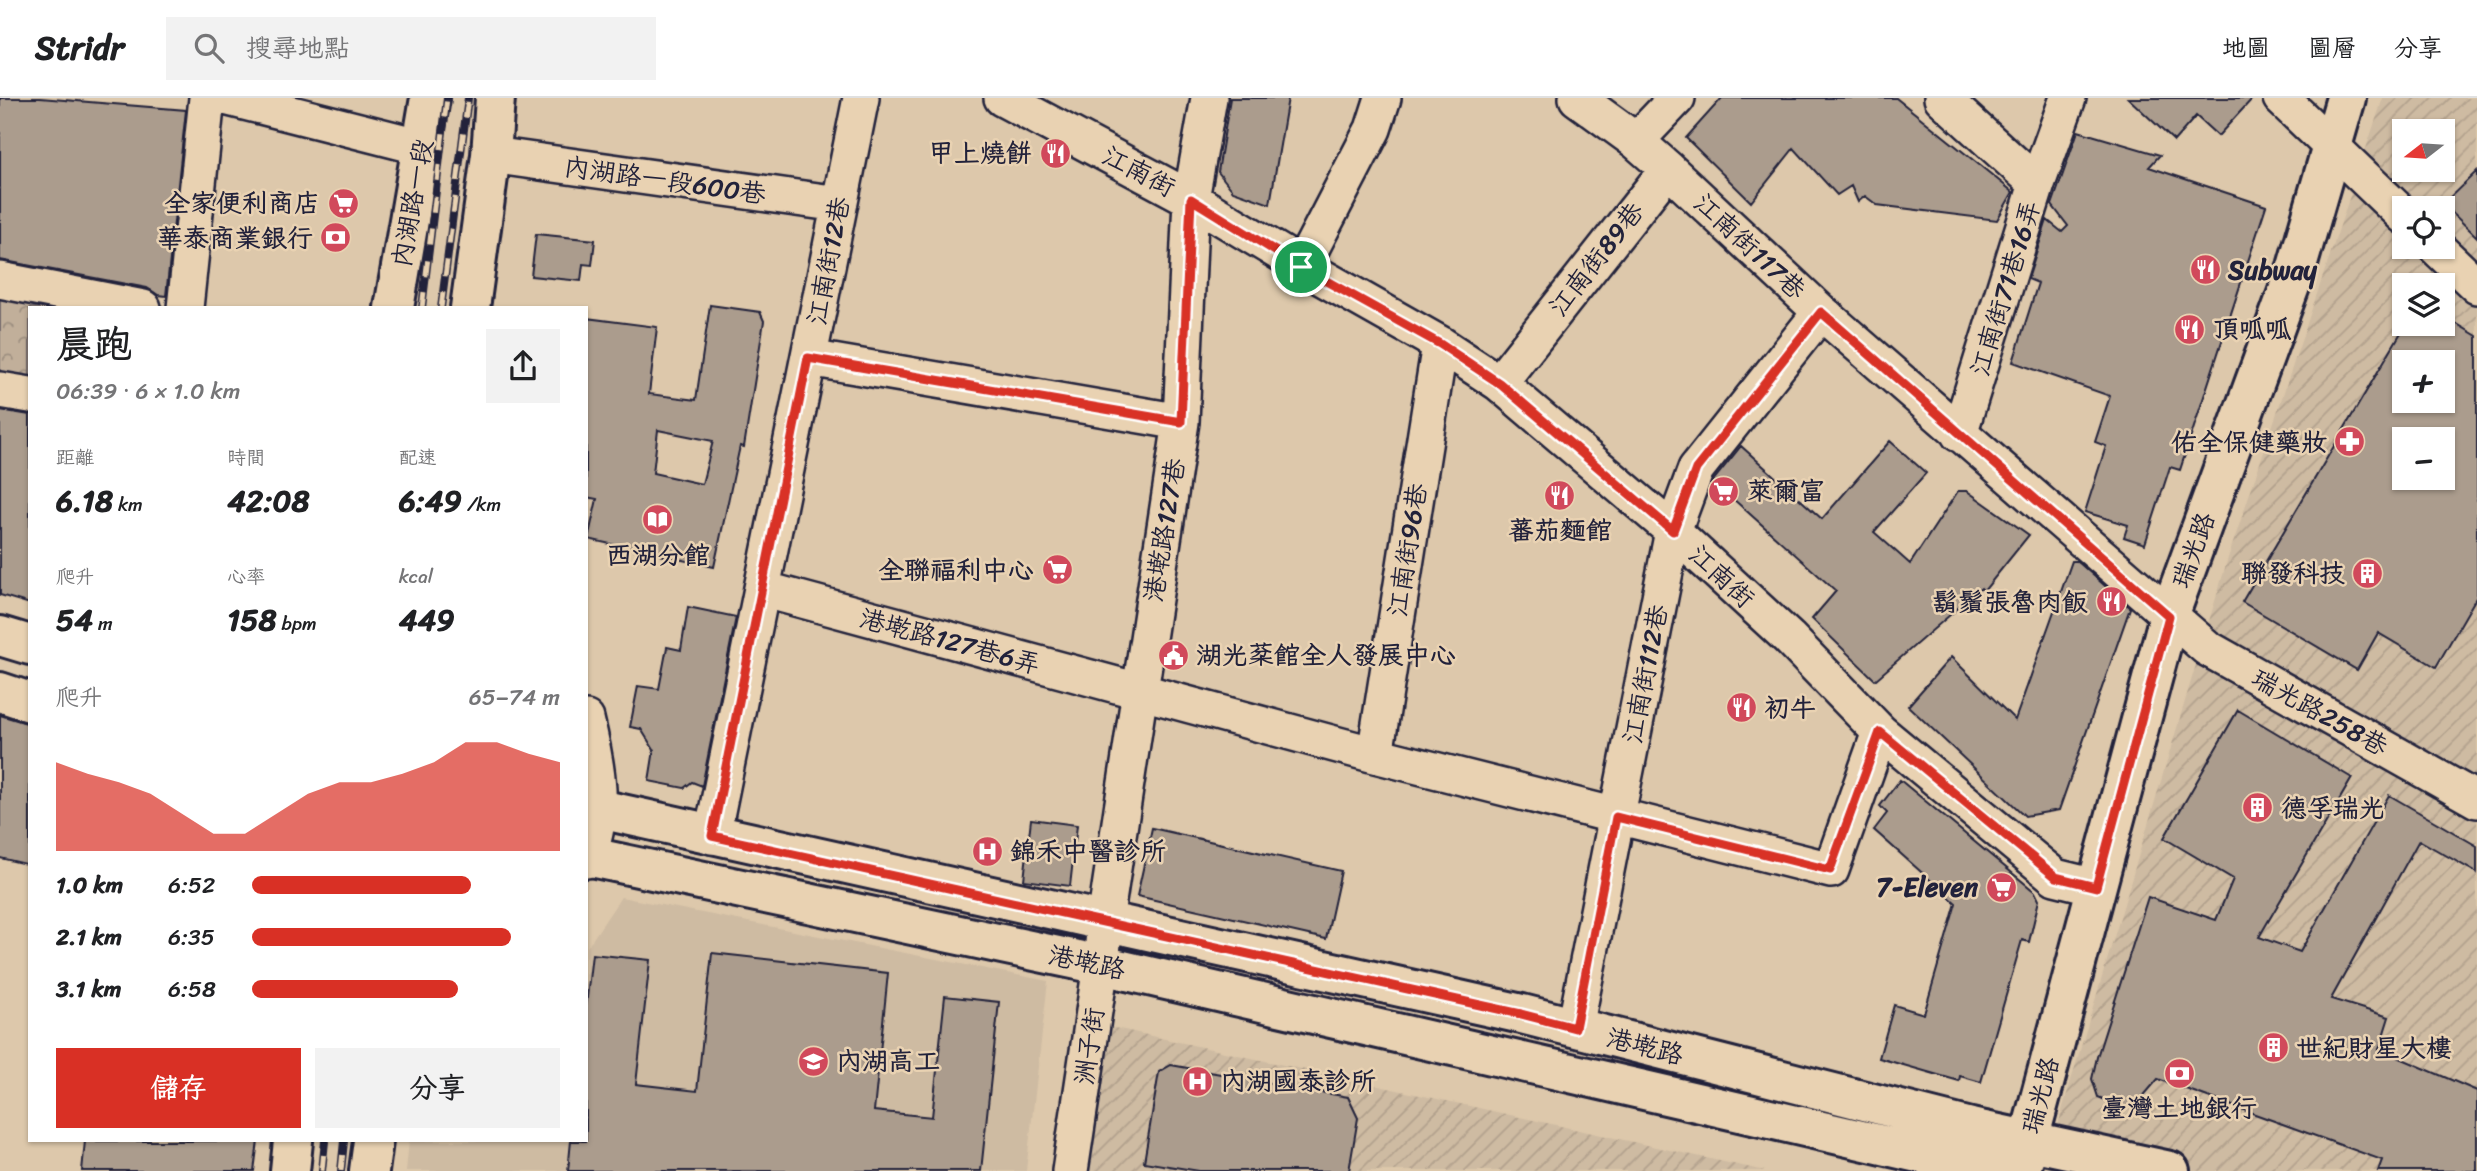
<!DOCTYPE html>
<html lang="zh-TW">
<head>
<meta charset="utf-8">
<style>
  :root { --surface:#fff; --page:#f2f2f2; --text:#202124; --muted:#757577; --line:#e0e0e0; --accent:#d93025 }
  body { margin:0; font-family:Sriracha,"LXGW WenKai TC",sans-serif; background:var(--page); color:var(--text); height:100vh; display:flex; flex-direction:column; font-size:26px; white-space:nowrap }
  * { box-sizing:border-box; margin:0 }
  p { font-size:23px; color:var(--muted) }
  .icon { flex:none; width:38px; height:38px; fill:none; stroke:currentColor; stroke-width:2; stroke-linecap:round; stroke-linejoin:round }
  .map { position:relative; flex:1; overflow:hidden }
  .details { position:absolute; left:28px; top:208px; width:560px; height:836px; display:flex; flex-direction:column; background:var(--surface); border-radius:0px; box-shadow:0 2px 5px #0004 }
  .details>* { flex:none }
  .needle { width:46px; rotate:253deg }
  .fabs { position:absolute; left:2392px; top:21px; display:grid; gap:14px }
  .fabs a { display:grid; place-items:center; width:63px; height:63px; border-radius:0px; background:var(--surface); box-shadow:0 2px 5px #0004; font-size:35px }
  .pin { position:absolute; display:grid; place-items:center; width:60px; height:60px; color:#fff; margin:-30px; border:4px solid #fff; border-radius:50%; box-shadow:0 2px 7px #0007 }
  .round { display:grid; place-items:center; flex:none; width:74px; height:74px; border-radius:0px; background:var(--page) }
  .headline { display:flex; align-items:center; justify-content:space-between; height:119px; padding:0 28px }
  h1 { font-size:38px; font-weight:700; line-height:52px }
  .stats { display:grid; grid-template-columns:repeat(3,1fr); gap:10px; height:119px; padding:7px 28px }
  .stats div { display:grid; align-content:center }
  .stats b { font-size:30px; font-weight:700 }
  .stats small { font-size:19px; font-weight:400 }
  .stats p { font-size:19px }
  .chart { height:196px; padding:14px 28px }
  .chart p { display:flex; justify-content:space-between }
  .chart svg { width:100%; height:126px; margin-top:7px; fill:var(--accent); opacity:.7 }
  .cta { display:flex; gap:14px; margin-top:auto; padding:14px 28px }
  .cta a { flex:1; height:80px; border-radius:0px; background:var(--accent); color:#fff; font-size:28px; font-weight:700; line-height:80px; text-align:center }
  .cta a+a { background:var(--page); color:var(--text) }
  ul { padding:0 28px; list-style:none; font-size:23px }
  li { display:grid; grid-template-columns:112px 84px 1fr; align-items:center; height:52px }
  li i { height:18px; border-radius:9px; background:var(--accent) }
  header { display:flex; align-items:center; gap:42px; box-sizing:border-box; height:98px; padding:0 35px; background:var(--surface); border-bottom:2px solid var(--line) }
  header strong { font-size:33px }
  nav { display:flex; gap:38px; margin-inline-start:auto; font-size:24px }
  .search { width:490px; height:63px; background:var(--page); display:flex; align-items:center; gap:18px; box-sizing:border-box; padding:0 24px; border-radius:0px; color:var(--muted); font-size:26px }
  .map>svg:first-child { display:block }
  .built { fill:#cebba2 }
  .industrial { fill:url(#industrial-furrows); fill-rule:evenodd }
  .park { fill:url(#park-crowns); stroke:#72686a; stroke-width:2 }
  .building { fill:#ab9c8d; stroke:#22223b; stroke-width:2; fill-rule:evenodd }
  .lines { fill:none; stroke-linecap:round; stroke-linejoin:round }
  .minor-casing { stroke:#22223b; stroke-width:40 }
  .tertiary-casing { stroke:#22223b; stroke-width:44 }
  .secondary-casing { stroke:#22223b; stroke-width:44 }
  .minor { stroke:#e9d2b2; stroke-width:35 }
  .tertiary { stroke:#e9d2b2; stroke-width:38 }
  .secondary { stroke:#e9d2b2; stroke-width:38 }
  .rail-casing { stroke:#22223b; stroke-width:8 }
  .rail { stroke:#e9d2b2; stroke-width:5; stroke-dasharray:16; stroke-linecap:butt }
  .route-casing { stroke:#fff; stroke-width:14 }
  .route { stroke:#d93025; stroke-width:9 }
  .labels { text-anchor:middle; stroke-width:5; stroke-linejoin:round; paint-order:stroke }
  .poi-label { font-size:26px; font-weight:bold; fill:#22223b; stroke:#e9d2b2; text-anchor:start }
  .street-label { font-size:26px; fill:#22223b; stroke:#e9d2b2 }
</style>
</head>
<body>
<header>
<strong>Stridr</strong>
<div class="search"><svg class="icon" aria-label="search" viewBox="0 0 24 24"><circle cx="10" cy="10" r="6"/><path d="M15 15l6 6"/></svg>搜尋地點</div>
<nav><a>地圖</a><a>圖層</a><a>分享</a></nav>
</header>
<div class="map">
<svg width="2477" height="1073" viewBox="0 0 2477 1073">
  <defs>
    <pattern id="industrial-furrows" width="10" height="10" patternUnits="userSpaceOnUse" patternTransform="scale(1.75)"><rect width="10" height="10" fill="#cebba2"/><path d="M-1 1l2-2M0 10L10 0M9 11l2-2" fill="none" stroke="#b1a08c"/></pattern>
    <pattern id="park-crowns" width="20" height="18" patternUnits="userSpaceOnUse" patternTransform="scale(1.75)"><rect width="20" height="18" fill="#c1af9a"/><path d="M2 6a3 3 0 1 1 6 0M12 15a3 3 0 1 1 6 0" fill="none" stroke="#9c8e7f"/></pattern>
  </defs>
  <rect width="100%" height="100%" fill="#ddc8ab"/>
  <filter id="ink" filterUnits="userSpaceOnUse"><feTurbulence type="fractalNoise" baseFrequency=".0143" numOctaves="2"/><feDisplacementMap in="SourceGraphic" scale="14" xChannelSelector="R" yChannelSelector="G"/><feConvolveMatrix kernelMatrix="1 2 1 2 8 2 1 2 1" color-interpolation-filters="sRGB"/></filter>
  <g filter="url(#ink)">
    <path class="built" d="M621,799L1048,883L1026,1073H406L409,1043H586V851Z"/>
    <path class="industrial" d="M2383,0H2477V1073H2046L2063,1009L2228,460ZM2404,33H2443V72H2404ZM2404,110H2443V149H2404ZM2404,187H2443V226H2404ZM2404,264H2443V303H2404ZM2404,341H2443V380H2404Z
      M1106,928L1765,1073H1087Z"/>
    <path class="park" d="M0,198L60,210H30V287L0,281Z"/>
    <path class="building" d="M0,0H40L186,12L166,198L158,197L147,190L0,162Z
      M1230,0H1288L1270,106L1233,93L1218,74Z
      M1722,0H1896L2013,94L1997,122L1877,107L1865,98L1858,104L1851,88L1837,97L1794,50L1751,104L1686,40Z
      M2128,0H2253L2218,38L2196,18L2174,43Z
      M2078,33L2160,57L2149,69L2266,108L2180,372L2170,369L2145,446L2124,439L2128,427L2085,414L2106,348L2095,344L2110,298L2013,264L2038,185L2028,181L2047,122L2062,134L2068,128L2052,107Z
      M2477,73V139L2443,106Z
      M536,136L595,142L592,167L583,166L581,183L531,178Z
      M710,207L760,214L764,223L744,349L740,348L714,469L588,441L597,401L586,399V220L657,229L649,296L696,302ZM658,332L713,343L702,386L653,375Z
      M2406,226H2457L2477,238V498L2436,569L2378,535L2357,572L2242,504ZM2404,264H2443V303H2404ZM2404,341H2443V380H2404Z
      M0,312L30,317V506L0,497Z
      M1890,343L1926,375L1874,434L1910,466L1958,393H1967L2029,437L1984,493L1981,490L1875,582L1812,521L1836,493L1713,383L1741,348L1822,421Z
      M2072,463H2077L2130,510L2059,712L2025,718L1908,608L1951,559L2015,622Z
      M688,509L736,519L702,688L692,684L684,690L649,683L654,652L641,631L630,629L638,588L659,591L667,549L681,552Z
      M2238,612L2352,680L2259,839L2300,854L2389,697L2477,748V775L2419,742L2331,901L2389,919L2379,951L2477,993V1073H2378L2382,1062L2158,981L2140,1002L2129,1008H2120L2098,999L2092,981L2097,959L2148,799L2216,822L2233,781L2164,740Z
      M0,617L30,626V767L0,760Z
      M1900,682L2035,794L2039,802L2029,844L2022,842L1981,984L1960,978L1959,983L1879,960L1894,907L1924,916L1956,805L1874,732L1887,715L1880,708Z
      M1031,721L1077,727L1070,788L1024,782Z
      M1152,730L1341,773L1326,841L1137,798Z
      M712,855L888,875L874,1013L932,1019L945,898L999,904L981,1073H568L571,1043H586V908L592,856L650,862L636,986L697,993Z
      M1171,967L1348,999L1358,1020L1349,1073H1199L1144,1064L1159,974Z
      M85,1043H258L254,1073H82Z"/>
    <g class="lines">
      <defs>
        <path id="minor" d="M229,0L422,49
          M1002,0L1191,101L1302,168L1440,246L1499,285L1673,433L1789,540L1880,634L2055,779L2096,789
          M1942,0L2037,86
          M2281,0L2404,118
          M1636,43L1677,0
          M491,57L839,106
          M1668,71L1821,214L2207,550L2477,702
          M2436,149L2477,188
          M1302,168L1373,31L1383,0
          M0,182L143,210
          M185,210L207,0
          M809,260L1181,324
          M1499,285L1668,71L1636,43L1577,0
          M0,292L30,297
          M1959,336L2037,86L2068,0
          M762,491L1375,657L1831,772L1880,634
          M586,621C597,667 607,717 586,762
          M1375,657L1440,246
          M712,738L861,0
          M1575,930L1673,433L1696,371L1821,214
          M1070,1073L1101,867L1105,823L1181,324L1191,101L1209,0"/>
        <path id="tertiary" d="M0,538L30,547
          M0,594L30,604
          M586,708L1522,916L1971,1030L2170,1073
          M586,758L1101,867L1996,1073
          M2022,1068L2169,518L2297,169L2346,0"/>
        <path id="secondary" d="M394,210L430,0
          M470,210L491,57L495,0
          M290,1073L293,1043
          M369,1073L373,1043"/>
      </defs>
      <use href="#minor" class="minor-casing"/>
      <use href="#tertiary" class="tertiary-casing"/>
      <use href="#secondary" class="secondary-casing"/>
      <use href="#minor" class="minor"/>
      <use href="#tertiary" class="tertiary"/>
      <use href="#secondary" class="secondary"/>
      <defs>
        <path id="rail" d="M422,210L447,0
          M441,210L468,0
          M322,1073L325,1043
          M341,1073L344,1043"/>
      </defs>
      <use href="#rail" class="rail-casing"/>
      <use href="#rail" class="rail"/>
    </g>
  </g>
  <g class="lines" filter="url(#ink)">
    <defs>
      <path id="route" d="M1191,101L1301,169L1440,246L1499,285L1673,433L1696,371L1821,214L2169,518L2096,789L2056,779L1880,634L1830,772L1616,719L1575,930L1521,916L712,738L808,260L1181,324Z"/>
    </defs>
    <use href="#route" class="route-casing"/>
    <use href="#route" class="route"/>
  </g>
  <defs>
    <symbol id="restaurant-disc" viewBox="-11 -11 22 22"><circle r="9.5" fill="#d1495b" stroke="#e9d2b2"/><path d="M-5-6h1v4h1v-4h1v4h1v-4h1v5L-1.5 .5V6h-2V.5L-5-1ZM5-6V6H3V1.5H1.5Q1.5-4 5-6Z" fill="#fff"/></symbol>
    <symbol id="supermarket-disc" viewBox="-11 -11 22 22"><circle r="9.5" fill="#d1495b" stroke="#e9d2b2"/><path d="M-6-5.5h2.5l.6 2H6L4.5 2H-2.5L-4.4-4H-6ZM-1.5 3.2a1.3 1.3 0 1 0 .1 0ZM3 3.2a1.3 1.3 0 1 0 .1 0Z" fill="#fff"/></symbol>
    <symbol id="bank-disc" viewBox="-11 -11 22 22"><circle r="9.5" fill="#d1495b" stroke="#e9d2b2"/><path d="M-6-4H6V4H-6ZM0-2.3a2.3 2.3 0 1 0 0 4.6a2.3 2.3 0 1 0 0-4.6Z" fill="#fff"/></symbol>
    <symbol id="pharmacy-disc" viewBox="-11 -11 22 22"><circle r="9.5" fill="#d1495b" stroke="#e9d2b2"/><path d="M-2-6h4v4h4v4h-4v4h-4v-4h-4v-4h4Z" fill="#fff"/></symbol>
    <symbol id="library-disc" viewBox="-11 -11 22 22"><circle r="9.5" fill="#d1495b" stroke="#e9d2b2"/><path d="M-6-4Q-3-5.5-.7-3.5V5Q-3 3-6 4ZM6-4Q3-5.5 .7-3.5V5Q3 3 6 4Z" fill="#fff"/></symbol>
    <symbol id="building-disc" viewBox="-11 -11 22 22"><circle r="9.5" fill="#d1495b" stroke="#e9d2b2"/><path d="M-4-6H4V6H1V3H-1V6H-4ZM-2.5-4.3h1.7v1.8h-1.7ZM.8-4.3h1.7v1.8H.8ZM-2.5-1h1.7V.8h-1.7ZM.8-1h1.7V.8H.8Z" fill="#fff"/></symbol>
    <symbol id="civic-disc" viewBox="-11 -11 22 22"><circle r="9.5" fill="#d1495b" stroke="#e9d2b2"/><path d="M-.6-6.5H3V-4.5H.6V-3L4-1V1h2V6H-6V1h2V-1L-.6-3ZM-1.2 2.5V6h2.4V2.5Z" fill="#fff"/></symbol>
    <symbol id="hospital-disc" viewBox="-11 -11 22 22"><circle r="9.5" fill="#d1495b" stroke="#e9d2b2"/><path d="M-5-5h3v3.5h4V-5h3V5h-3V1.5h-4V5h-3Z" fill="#fff"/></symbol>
    <symbol id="school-disc" viewBox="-11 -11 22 22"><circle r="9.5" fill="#d1495b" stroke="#e9d2b2"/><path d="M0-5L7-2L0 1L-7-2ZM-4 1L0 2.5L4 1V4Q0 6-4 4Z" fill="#fff"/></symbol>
  </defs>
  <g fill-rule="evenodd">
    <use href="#restaurant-disc" x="1038" y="38" width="35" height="35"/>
    <use href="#supermarket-disc" x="326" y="88" width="35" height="35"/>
    <use href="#bank-disc" x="318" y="122" width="35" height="35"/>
    <use href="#restaurant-disc" x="2188" y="154" width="35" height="35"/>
    <use href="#restaurant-disc" x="2172" y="214" width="35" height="35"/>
    <use href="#pharmacy-disc" x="2332" y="326" width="35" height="35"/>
    <use href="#supermarket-disc" x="1706" y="376" width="35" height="35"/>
    <use href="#restaurant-disc" x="1542" y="380" width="35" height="35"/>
    <use href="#library-disc" x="640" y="404" width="35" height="35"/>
    <use href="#supermarket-disc" x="1040" y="454" width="35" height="35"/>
    <use href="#building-disc" x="2350" y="458" width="35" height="35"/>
    <use href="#restaurant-disc" x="2094" y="486" width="35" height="35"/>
    <use href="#civic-disc" x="1156" y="540" width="35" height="35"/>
    <use href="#restaurant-disc" x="1724" y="592" width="35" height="35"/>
    <use href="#building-disc" x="2240" y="692" width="35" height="35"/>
    <use href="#hospital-disc" x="970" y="736" width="35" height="35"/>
    <use href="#supermarket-disc" x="1984" y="772" width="35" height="35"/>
    <use href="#building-disc" x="2256" y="932" width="35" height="35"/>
    <use href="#school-disc" x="796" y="946" width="35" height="35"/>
    <use href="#bank-disc" x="2162" y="958" width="35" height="35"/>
    <use href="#hospital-disc" x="1180" y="966" width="35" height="35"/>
  </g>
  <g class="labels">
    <g class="poi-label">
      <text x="1032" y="64" text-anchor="end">甲上燒餅</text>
      <text x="320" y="114" text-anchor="end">全家便利商店</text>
      <text x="313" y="149" text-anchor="end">華泰商業銀行</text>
      <text x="2228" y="181">Subway</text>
      <text x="2213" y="240">頂呱呱</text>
      <text x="2327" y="353" text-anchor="end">佑全保健藥妝</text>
      <text x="1747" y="402">萊爾富</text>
      <text x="1560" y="441" text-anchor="middle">蕃茄麵館</text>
      <text x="658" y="466" text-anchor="middle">西湖分館</text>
      <text x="1034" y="481" text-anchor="end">全聯福利中心</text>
      <text x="2345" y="484" text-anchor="end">聯發科技</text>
      <text x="2088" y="513" text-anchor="end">鬍鬚張魯肉飯</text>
      <text x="1196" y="566">湖光棻館全人發展中心</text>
      <text x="1764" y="619">初牛</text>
      <text x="2281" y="719">德孚瑞光</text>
      <text x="1010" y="762">錦禾中醫診所</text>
      <text x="1978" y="798" text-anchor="end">7-Eleven</text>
      <text x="2296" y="959">世紀財星大樓</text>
      <text x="836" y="972">內湖高工</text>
      <text x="1220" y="992">內湖國泰診所</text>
      <text x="2179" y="1019" text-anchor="middle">臺灣土地銀行</text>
    </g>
    <g class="street-label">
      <text transform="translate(1139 73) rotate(28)" y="9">江南街</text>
      <text transform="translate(665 82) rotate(8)" y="9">內湖路一段600巷</text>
      <text transform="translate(412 105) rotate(-80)" y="9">內湖路一段</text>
      <text transform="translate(1750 148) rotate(43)" y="9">江南街117巷</text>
      <text transform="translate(1596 161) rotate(-52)" y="9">江南街89巷</text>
      <text transform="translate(828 163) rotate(-79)" y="9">江南街12巷</text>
      <text transform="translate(2005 190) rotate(-73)" y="9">江南街71巷16弄</text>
      <text transform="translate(1164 432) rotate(-81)" y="9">港墘路127巷</text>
      <text transform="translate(1407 452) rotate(-81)" y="9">江南街96巷</text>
      <text transform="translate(2193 452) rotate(-70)" y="9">瑞光路</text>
      <text transform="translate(1722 478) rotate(43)" y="9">江南街</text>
      <text transform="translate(950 543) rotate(15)" y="9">港墘路127巷6弄</text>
      <text transform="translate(1645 576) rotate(-79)" y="9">江南街112巷</text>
      <text transform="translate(2320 614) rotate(29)" y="9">瑞光路258巷</text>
      <text transform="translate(1087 864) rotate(12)" y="9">港墘路</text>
      <text transform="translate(1089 948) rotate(-82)" y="9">洲子街</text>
      <text transform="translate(1645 948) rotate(14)" y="9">港墘路</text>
      <text transform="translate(2040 997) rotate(-75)" y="9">瑞光路</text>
    </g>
  </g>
</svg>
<div class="fabs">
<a><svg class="needle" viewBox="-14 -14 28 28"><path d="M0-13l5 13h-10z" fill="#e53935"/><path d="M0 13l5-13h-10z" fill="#757577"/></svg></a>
<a><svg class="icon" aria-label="locate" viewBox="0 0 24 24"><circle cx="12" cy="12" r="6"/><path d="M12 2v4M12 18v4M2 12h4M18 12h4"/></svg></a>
<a><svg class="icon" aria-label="layers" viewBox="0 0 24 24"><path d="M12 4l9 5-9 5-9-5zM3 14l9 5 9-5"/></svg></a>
<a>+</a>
<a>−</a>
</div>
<div class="pin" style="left:1301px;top:169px;background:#1e9e55"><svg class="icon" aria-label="arrive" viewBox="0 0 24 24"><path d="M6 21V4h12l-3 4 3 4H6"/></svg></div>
<section class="details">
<div class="headline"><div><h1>晨跑</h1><p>06:39 · 6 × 1.0 km</p></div><a class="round"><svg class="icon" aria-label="share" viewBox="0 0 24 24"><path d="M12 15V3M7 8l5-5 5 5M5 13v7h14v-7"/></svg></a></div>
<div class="stats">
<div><p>距離</p><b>6.18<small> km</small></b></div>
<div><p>時間</p><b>42:08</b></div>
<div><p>配速</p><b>6:49<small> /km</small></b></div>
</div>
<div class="stats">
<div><p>爬升</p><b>54<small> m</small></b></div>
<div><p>心率</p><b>158<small> bpm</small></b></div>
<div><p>kcal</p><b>449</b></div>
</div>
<div class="chart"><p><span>爬升</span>65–74 m</p>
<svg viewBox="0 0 160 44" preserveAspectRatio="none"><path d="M0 44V13L10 17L20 20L30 24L40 31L50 38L60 38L70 31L80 24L90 20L100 20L110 17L120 13L130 6L140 6L150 10L160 13V44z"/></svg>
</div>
<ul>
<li><b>1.0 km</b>6:52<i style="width:71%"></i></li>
<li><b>2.1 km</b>6:35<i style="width:84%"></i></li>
<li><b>3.1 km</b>6:58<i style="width:67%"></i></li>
</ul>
<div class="cta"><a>儲存</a><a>分享</a></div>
</section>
</div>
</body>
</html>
